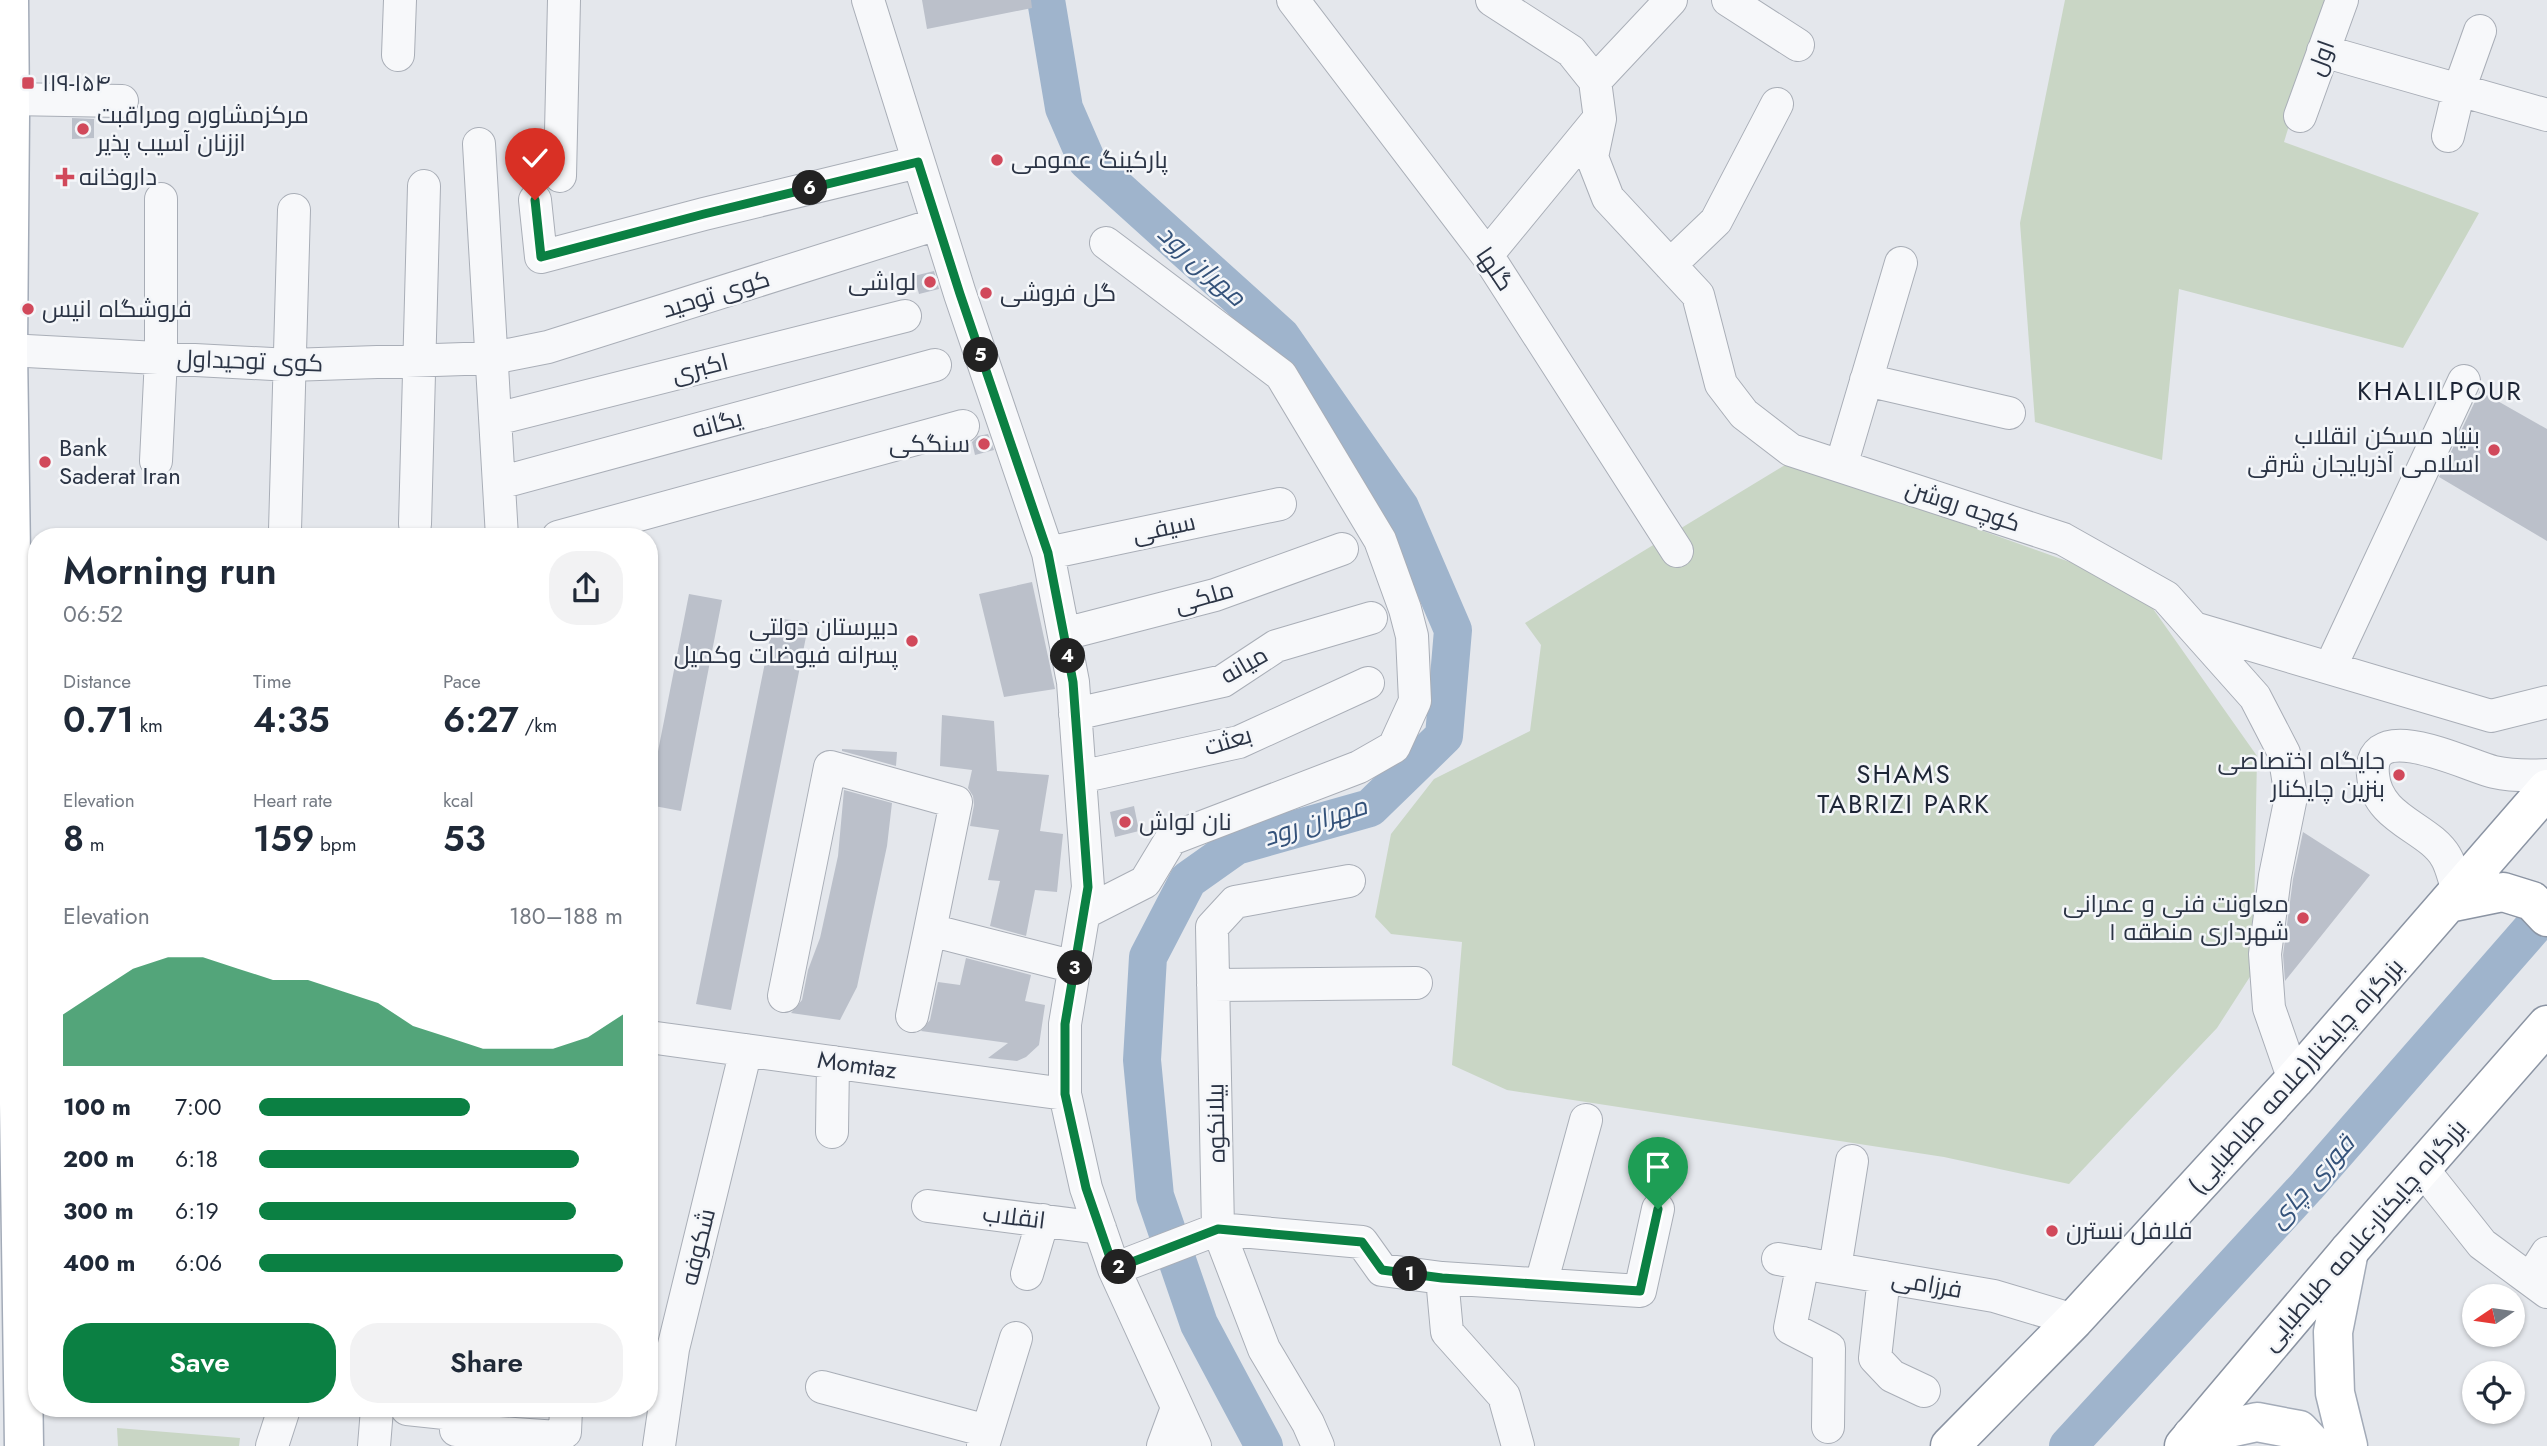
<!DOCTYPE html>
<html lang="en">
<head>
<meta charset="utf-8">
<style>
  :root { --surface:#fff; --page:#f2f2f3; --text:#1f2937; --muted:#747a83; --accent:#0b8043 }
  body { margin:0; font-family:Jost,Cairo,sans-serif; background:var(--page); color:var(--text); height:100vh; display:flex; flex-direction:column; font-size:26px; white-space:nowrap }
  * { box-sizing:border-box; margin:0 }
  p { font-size:23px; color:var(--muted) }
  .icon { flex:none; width:38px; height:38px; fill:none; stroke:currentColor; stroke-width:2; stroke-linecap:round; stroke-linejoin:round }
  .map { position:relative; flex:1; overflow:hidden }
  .details { position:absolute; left:28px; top:528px; width:630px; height:889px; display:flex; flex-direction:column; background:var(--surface); border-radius:28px; box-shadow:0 2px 5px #0004 }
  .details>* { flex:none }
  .needle { width:46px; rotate:257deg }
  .controls { position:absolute; left:2462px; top:1284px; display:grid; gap:14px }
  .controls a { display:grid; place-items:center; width:63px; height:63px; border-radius:50%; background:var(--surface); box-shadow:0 2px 5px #0004; font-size:35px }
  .pin { position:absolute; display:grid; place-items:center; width:60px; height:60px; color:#fff; margin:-72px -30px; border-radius:50% 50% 50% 0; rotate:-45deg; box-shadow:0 0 7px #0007 }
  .pin .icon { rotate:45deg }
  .km { position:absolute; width:35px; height:35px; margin:-18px; border-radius:50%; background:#222; color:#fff; font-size:19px; line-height:35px; text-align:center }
  .round { display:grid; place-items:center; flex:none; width:74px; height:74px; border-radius:28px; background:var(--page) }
  .headline { display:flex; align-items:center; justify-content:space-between; height:119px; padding:0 35px }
  h1 { font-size:38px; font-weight:600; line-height:52px }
  .stats { display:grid; grid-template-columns:repeat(3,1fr); gap:10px; height:119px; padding:7px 35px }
  .stats div { display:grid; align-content:center }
  .stats b { font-size:35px; font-weight:600 }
  .stats small { font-size:19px; font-weight:400 }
  .stats p { font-size:19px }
  .chart { height:196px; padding:14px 35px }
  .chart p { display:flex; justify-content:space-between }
  .chart svg { width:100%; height:126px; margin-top:7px; fill:var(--accent); opacity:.7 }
  .action { display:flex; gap:14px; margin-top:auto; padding:14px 35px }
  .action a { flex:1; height:80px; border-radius:28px; background:var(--accent); color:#fff; font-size:28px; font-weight:600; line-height:80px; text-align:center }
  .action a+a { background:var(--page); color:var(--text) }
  ul { padding:0 35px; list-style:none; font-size:23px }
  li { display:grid; grid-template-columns:112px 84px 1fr; align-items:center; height:52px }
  li i { height:18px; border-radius:9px; background:var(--accent) }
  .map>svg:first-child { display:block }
  .green { fill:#c9d6c5 }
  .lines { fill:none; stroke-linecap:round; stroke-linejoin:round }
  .river { stroke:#9fb4cc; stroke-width:38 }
  .building { fill:#bbc0ca }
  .minor-casing { stroke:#a9aeb7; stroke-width:34 }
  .major-casing { stroke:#a3abb8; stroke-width:41 }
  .highway-casing { stroke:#8b94a3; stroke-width:41 }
  .minor { stroke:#f7f8fa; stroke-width:32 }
  .major { stroke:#fff; stroke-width:38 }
  .highway { stroke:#fff; stroke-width:38 }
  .route-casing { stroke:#fff; stroke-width:14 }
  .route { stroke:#0b8043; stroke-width:9 }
  .poi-dot { fill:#d1495b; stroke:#f4f6f9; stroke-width:2.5 }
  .labels { text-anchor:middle; stroke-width:5; stroke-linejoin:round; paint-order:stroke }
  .street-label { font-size:24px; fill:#2b3445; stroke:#f4f6f9 }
  .poi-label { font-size:24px; fill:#2b3445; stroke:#f4f6f9; text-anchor:start }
  .water-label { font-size:26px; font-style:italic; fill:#34527a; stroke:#f4f6f9 }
  .neighbourhood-label { font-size:26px; letter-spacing:2px; fill:#1d2536; stroke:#f4f6f9 }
</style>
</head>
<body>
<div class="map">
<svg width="2547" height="1446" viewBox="0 0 2547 1446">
  <rect width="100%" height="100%" fill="#e4e7ec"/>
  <path class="green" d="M2065,0H2327L2284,142L2479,213L2403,348L2179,289L2162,460L2035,422L2020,223Z
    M1798,457L1880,494L2137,586L2257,756L2253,972L2217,1028L2069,1184L1944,1157L1507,1090L1452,1065L1462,942L1391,934L1375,917L1391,834L1434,779L1530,731L1541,645L1525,623Z
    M117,1428L240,1438L239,1446H118Z"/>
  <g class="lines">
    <path class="river" d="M1046,0L1064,108L1087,161L1281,336L1400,507L1453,630L1444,736L1370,808L1236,846L1188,880L1148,957L1142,1060L1155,1196L1199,1324L1264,1446
      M2068,1446L2307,1186L2547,911"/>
  </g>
  <path class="building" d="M922,0H1031L1032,8L927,29Z
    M72,118L94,119V138L72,139Z
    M934,271L939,289L919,294L914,276Z
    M2480,391L2547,429V541L2439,477Z
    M988,434L994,450L975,455L972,442L978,436Z
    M1032,582L1055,689L1004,697L979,594Z
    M689,594L722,600L681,811L649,805V797Z
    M774,618L809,622L731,1010L696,1004Z
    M942,715L994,721L997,771L1049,775L1040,831L1063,834L1057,892L1035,890L1026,936L990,926L1000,881L988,880L999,830L970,826L974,805L973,796L968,788L972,770L940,766Z
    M842,749L897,752L896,766L842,751Z
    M844,790L892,803L887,846L857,987L840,1020L791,1013L802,1000L808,970L820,938L838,856Z
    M1134,806L1139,831L1115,837L1110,812Z
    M2303,832L2370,875L2285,981L2283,955L2293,879Z
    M966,958L1031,975L1025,1001L1045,1005L1039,1045L1026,1057L1017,1061L988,1058L1008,1043L921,1031L930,1020L938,982L960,985Z"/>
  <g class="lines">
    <defs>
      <path id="minor" d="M868,0L960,294L1048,553L1073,682L1088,887L1065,1024V1094L1086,1188L1114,1269L1195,1446
        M1293,0L1487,255L1677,551
        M1492,0L1571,51L1595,81L1600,119L1592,157L1608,198L1698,295L1721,384L1744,414L1791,450L2063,539L2166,597L2255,697L2284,753L2291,797L2275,876L2265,954L2269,1008L2294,1080
        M1728,0L1798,45
        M2323,51L2547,115
        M398,55L400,0
        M1595,81L1671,0
        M10,99L122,101
        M2300,116L2342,0
        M2448,136L2459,90L2480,31
        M479,144L502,537
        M560,176L564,0
        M535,200L541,257L704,214L918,162
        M1487,255L1597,121
        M1670,265L1716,221L1777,104
        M8,350L290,365L493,358L548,347L937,224
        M1866,380L2009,413
        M496,419L905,316
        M156,461L161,358V199
        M1841,466L1901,263
        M499,483L935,365
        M415,524L424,186
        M285,530L294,210
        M558,537L963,426
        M1048,553L1280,504
        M2194,628L2491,716L2547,702
        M1064,634L1215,595L1342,549
        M2330,668L2464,381
        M1075,714L1223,681L1276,646L1371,618
        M1080,777L1239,742L1368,683
        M2459,892C2454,881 2452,867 2446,857C2429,827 2377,820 2373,775C2367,714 2468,766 2494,772C2512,776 2528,776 2547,775
        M1084,913L1145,882L1171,839L1359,767L1394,747L1415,701L1412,636L1405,609L1380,540L1281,375L1106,243
        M1213,985L1416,983
        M784,996L830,767L956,802L930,930
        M912,1016L930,930L1075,967
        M649,1037L1065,1094
        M832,1132L833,1062
        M2421,1167L2482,1244L2547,1292
        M928,1206L1100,1228
        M1778,1259L1994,1296L2074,1320
        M1803,1263L1790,1328L1829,1348L1828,1427
        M1835,1268L1852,1161
        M1114,1269L1218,1229L1362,1242L1382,1270L1442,1278L1447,1332L1504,1396L1518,1446
        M1027,1274L1043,1220
        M1884,1277L1875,1358L1892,1376L1924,1391
        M1442,1278L1640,1291L1658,1209
        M2531,1278L2547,1253
        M1541,1284L1586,1120
        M822,1387L987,1431
        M407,1409L454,1414
        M456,1430L558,1437L565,1432L566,1409
        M272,1446L284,1409
        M374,1446L377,1409
        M659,1446L673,1349L746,1050
        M983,1446L1016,1338
        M1163,1446L1177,1408
        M1318,1446L1308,1423L1264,1349L1218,1229L1212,927L1235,902L1349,881"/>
      <path id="major" d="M9,0L10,116L8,350L24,1446
        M2192,1436L2257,1422L2299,1430L2314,1446
        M2348,1446L2335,1393L2333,1332L2349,1251"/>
      <path id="highway" d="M2449,903L2503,892L2532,901L2547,917
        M1950,1446L2074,1320L2294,1080L2547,789
        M2184,1446L2349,1251L2547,1025"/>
    </defs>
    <use href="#minor" class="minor-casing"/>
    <use href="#major" class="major-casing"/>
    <use href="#highway" class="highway-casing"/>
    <use href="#minor" class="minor"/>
    <use href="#major" class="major"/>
    <use href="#highway" class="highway"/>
  </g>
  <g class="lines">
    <defs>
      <path id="route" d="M535,200L541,257L704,214L918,162L960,294L1048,553L1073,682L1088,887L1065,1024V1094L1086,1188L1114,1269L1218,1229L1362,1242L1382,1270L1442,1278L1640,1291L1658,1209"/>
    </defs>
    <use href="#route" class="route-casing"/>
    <use href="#route" class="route"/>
  </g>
  <g class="poi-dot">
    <rect x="21" y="76" width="14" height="14" rx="3.5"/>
    <circle cx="83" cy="129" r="7"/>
    <circle cx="997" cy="160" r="7"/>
    <path d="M61.5 166.5h7v7h7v7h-7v7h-7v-7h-7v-7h7z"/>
    <circle cx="930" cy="282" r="7"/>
    <circle cx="986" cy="293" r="7"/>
    <circle cx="28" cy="309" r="7"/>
    <circle cx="984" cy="444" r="7"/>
    <circle cx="2494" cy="450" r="7"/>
    <circle cx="45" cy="462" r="7"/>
    <circle cx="912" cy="641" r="7"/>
    <circle cx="2399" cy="775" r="7"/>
    <circle cx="1125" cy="822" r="7"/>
    <circle cx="2303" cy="918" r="7"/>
    <circle cx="2052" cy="1231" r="7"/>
  </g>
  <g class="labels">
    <g class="street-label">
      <text transform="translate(2321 58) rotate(-70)" y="8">اول</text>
      <text transform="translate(1495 269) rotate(56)" y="8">گلها</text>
      <text transform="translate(716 294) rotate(-17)" y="8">کوی توحید</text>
      <text transform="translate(250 361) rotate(2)" y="8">کوی توحیداول</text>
      <text transform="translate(700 368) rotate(-14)" y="8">اکبری</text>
      <text transform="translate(717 424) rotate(-15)" y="8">یگانه</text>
      <text transform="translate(1963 506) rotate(18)" y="8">کوچه روشن</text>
      <text transform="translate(1164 528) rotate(-12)" y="8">سیفی</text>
      <text transform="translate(1204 597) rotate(-16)" y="8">ملکی</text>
      <text transform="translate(1244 665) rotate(-30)" y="8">میانه</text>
      <text transform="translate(1228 741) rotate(-17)" y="8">بعثت</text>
      <text transform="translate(857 1065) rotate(8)" y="8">Momtaz</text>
      <text transform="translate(2296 1076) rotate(-48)" y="8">بزرگراه چایکنار(علامه طباطبایی)</text>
      <text transform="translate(1216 1123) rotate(-91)" y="8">بیلانکوه</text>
      <text transform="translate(1014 1217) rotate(7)" y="8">انقلاب</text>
      <text transform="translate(2364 1235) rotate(-49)" y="8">بزرگراه چایکنار-علامه طباطبایی</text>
      <text transform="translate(698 1247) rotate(-76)" y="8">شکوفه</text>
      <text transform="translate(1927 1284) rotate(10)" y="8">فرزامی</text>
    </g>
    <g class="poi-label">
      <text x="42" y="91">۱۱۹-۱۵۴</text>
      <text x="97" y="123">مرکزمشاوره ومراقبت<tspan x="97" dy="28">اززنان آسیب پذیر</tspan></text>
      <text x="1011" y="168">پارکینگ عمومی</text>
      <text x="79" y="185">داروخانه</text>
      <text x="916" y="290" text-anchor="end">لواشی</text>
      <text x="1000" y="301">گل فروشی</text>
      <text x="42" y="317">فروشگاه انیس</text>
      <text x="2480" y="444" text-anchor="end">بنیاد مسکن انقلاب<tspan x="2480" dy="28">اسلامی آذربایجان شرقی</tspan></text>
      <text x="970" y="452" text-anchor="end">سنگکی</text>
      <text x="59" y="456">Bank<tspan x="59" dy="28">Saderat Iran</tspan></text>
      <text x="898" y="635" text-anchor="end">دبیرستان دولتی<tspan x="898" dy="28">پسرانه فیوضات وکمیل</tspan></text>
      <text x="2385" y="769" text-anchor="end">جایگاه اختصاصی<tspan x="2385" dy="28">بنزین چایکنار</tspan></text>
      <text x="1139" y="830">نان لواش</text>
      <text x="2289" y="912" text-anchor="end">معاونت فنی و عمرانی<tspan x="2289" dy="28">شهرداری منطقه ۱</tspan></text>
      <text x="2066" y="1239">فلافل نسترن</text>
    </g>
    <g class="water-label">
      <text transform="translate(1202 265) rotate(42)" y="9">مهران رود</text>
      <text transform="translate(1315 821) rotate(-18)" y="9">مهران رود</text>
      <text transform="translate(2311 1181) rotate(-48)" y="9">قوری چای</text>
    </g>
    <g class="neighbourhood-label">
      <text x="2440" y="400">KHALILPOUR</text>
      <text x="1904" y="783">SHAMS<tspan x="1904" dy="30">TABRIZI PARK</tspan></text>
    </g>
  </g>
</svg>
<div class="controls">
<a><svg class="needle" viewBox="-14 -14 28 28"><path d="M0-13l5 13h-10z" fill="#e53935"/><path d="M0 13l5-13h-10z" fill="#747a83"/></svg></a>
<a><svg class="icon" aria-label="locate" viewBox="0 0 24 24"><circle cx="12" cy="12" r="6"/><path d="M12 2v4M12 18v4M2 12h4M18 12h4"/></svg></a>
</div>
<div class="pin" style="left:1658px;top:1209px;background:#1e9e55"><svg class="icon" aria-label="arrive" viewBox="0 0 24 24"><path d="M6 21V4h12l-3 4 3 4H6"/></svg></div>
<div class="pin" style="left:535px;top:200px;background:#d93025"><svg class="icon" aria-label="check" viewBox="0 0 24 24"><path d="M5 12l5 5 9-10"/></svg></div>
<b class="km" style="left:1410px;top:1274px">1</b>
<b class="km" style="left:1119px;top:1267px">2</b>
<b class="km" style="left:1075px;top:968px">3</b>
<b class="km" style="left:1068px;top:656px">4</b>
<b class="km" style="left:981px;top:355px">5</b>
<b class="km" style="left:810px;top:188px">6</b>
<section class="details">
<div class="headline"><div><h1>Morning run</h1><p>06:52</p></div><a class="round"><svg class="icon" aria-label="share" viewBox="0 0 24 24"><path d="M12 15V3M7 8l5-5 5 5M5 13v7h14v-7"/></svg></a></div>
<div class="stats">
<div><p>Distance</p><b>0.71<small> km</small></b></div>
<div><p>Time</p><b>4:35</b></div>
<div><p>Pace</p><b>6:27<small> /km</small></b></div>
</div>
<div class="stats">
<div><p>Elevation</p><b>8<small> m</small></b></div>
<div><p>Heart rate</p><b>159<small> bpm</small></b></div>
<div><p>kcal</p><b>53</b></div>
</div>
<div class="chart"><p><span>Elevation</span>180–188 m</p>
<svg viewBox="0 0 160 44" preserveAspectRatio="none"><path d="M0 44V26L10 18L20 10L30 6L40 6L50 10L60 14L70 14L80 18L90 22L100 30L110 34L120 38L130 38L140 38L150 34L160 26V44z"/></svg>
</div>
<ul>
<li><b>100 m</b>7:00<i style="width:58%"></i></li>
<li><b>200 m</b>6:18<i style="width:88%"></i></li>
<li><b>300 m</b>6:19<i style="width:87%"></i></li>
<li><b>400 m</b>6:06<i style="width:100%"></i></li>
</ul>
<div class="action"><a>Save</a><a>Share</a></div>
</section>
</div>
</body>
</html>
